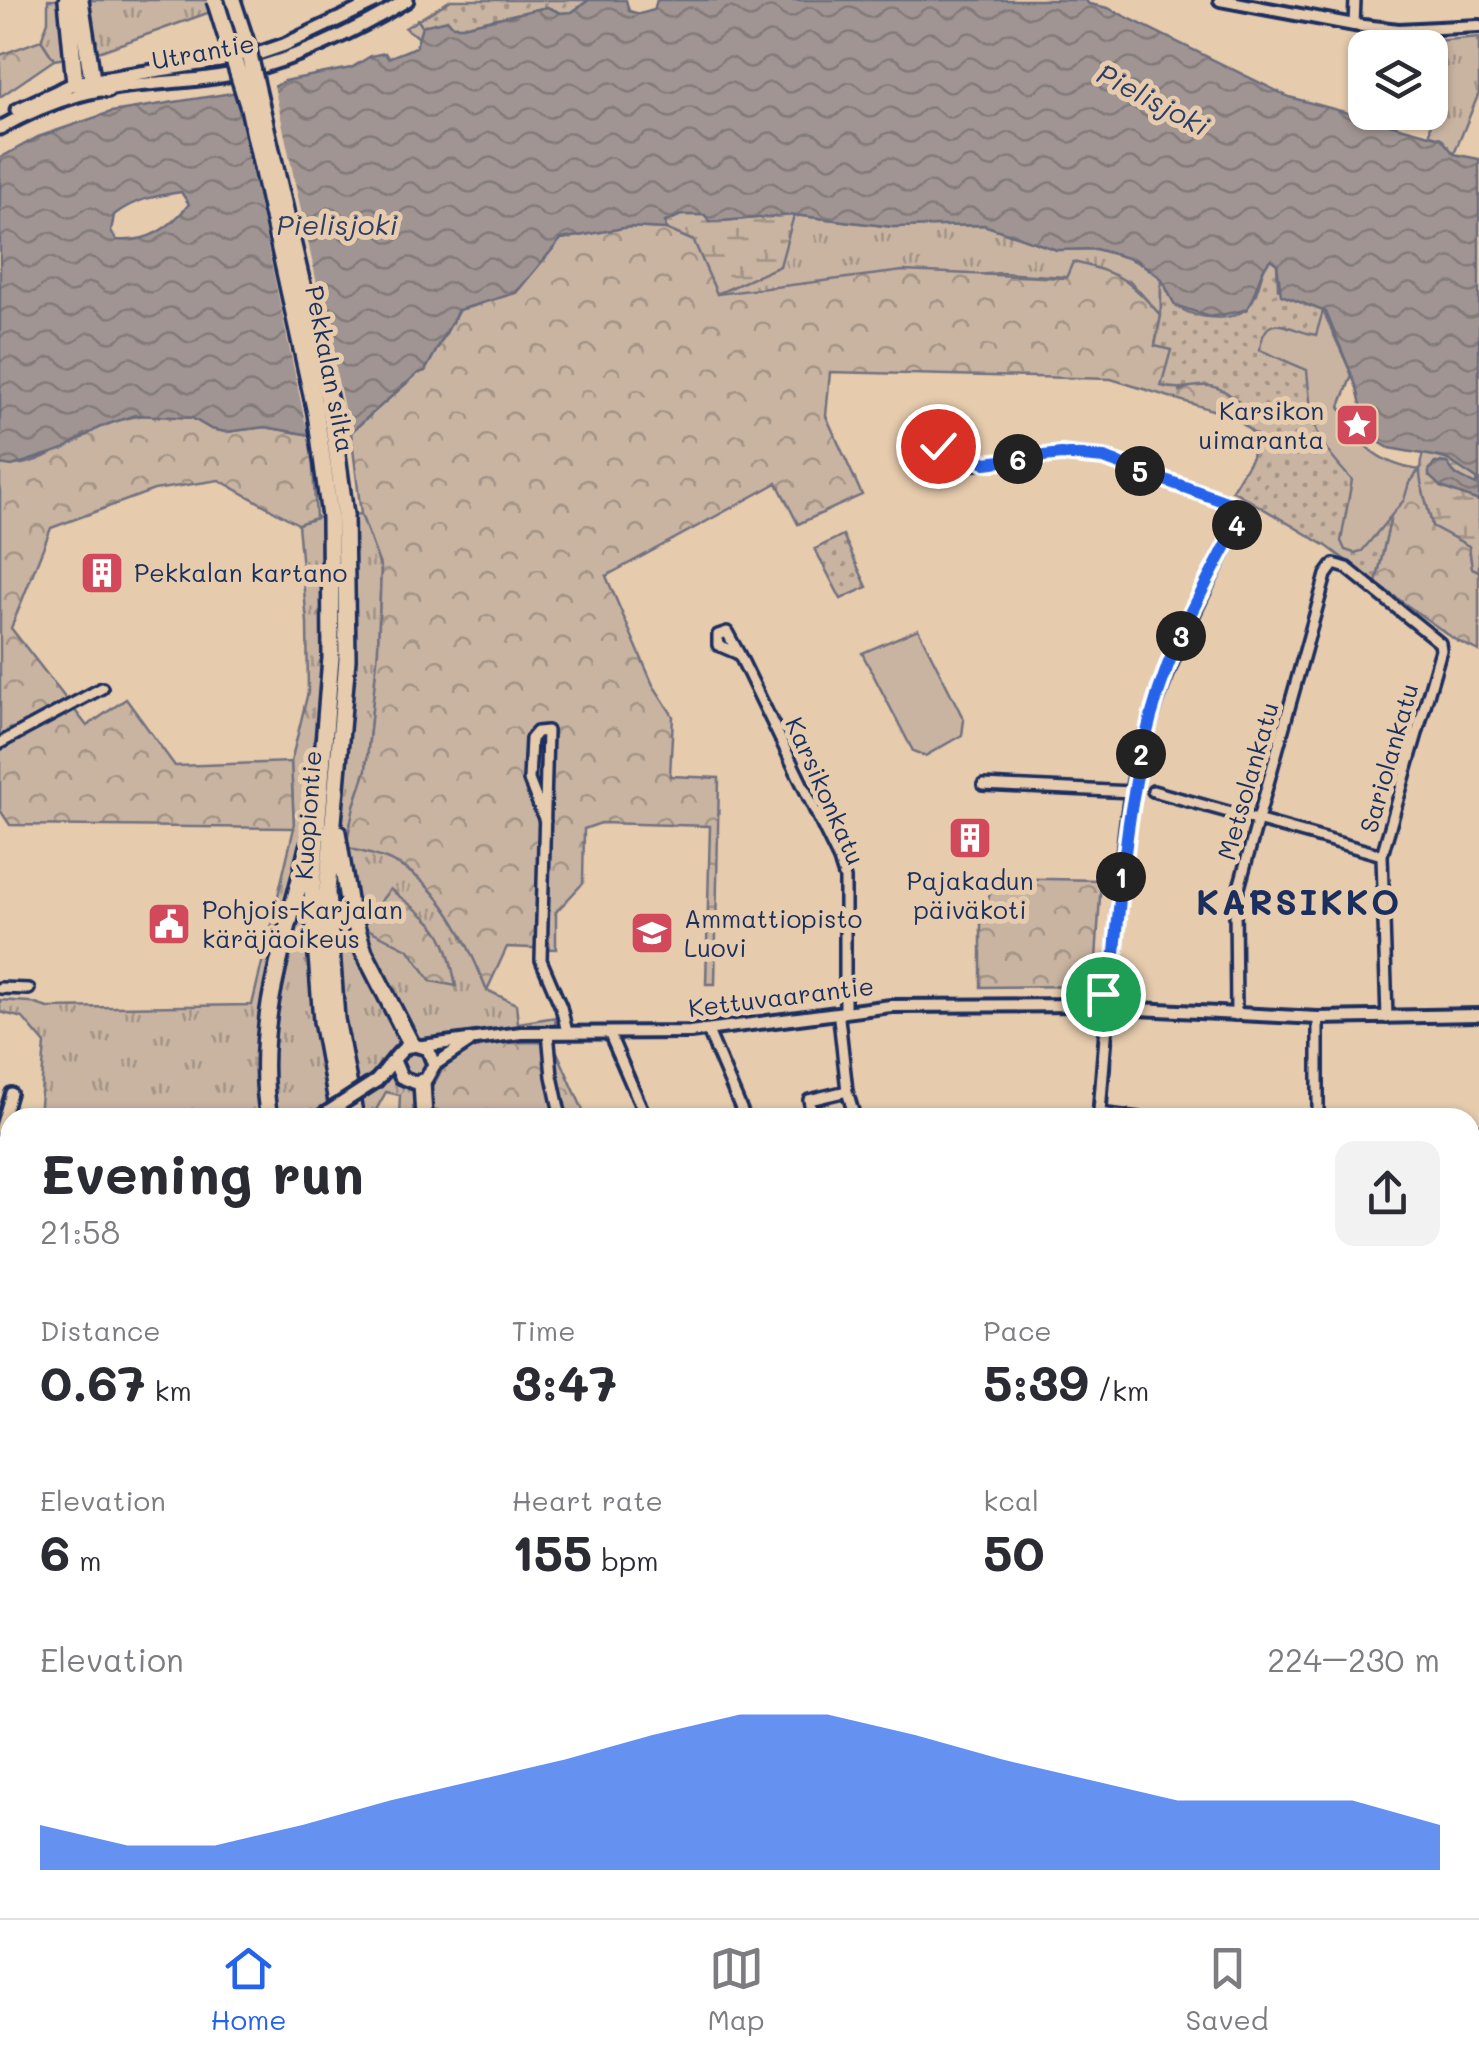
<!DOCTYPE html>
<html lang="en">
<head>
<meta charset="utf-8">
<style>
  :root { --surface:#fff; --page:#f2f2f3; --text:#2b2b33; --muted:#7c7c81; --line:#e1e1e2; --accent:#2563eb }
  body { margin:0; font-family:Mali,sans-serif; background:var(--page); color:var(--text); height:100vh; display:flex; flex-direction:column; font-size:38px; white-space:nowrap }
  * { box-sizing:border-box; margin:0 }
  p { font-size:32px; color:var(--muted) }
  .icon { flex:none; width:55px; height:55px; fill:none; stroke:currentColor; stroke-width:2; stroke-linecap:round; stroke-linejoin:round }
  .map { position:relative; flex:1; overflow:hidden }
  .sheet { position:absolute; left:0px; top:1108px; width:1480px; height:812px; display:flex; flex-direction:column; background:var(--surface); border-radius:30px 30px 0 0; box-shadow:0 2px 8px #0004 }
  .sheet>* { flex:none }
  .controls { position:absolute; left:1348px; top:30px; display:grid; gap:20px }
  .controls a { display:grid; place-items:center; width:100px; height:100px; border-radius:20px; background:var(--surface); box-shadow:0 2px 8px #0004; font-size:50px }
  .pin { position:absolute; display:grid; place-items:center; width:85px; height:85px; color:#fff; margin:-42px; border:5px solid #fff; border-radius:50%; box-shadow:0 2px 10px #0007 }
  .km { position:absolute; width:50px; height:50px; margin:-25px; border-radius:50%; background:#222; color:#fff; font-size:28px; line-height:50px; text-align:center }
  .round { display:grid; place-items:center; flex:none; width:105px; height:105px; border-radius:20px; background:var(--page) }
  .head { display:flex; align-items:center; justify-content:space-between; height:170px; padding:0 40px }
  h1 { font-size:55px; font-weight:800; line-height:75px }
  .figures { display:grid; grid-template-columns:repeat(3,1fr); gap:15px; height:170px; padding:10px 40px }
  .figures div { display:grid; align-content:center }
  .figures b { font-size:50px; font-weight:800 }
  .figures small { font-size:28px; font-weight:400 }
  .figures p { font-size:28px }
  .chart { height:280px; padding:20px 40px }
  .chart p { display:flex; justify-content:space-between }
  .chart svg { width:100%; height:180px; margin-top:10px; fill:var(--accent); opacity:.7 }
  .tab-bar { display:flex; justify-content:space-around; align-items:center; height:140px; border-top:2px solid var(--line); background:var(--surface); font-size:28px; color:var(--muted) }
  .tab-bar a { display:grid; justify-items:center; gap:5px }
  .tab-bar .active { color:var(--accent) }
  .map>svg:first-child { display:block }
  .grass { fill:url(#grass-tufts); stroke:#727280; stroke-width:2.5 }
  .forest { fill:url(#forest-crowns); stroke:#727280; stroke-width:2.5 }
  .wetland { fill:url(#wetland-marsh); stroke:#727280; stroke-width:2.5 }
  .park { fill:url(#park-dots); stroke:#727280; stroke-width:2.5 }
  .pitch { fill:#c9b4a1; stroke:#727280; stroke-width:2.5 }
  .water { fill:url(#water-waves); stroke:#6b6c7d; stroke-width:2.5; fill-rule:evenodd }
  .pier { fill:#e6cbad }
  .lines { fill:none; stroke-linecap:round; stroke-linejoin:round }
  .stream { stroke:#6b6c7d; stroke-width:2.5 }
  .minor-casing { stroke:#1b2f5e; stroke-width:16 }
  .tertiary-casing { stroke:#1b2f5e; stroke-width:18 }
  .secondary-casing { stroke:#1b2f5e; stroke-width:19 }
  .primary-casing { stroke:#1b2f5e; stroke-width:21 }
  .motorway-casing { stroke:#1b2f5e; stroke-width:22 }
  .minor { stroke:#e6cbad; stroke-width:9 }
  .tertiary { stroke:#e6cbad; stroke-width:10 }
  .secondary { stroke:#e6cbad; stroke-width:11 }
  .primary { stroke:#e6cbad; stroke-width:14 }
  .motorway { stroke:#e6cbad; stroke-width:15 }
  .secondary-bridge-casing { stroke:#1b2f5e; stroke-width:19; stroke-linecap:butt }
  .motorway-bridge-casing { stroke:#1b2f5e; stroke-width:22; stroke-linecap:butt }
  .secondary-bridge { stroke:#e6cbad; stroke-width:11 }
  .motorway-bridge { stroke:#e6cbad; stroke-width:15 }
  .route-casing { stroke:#fff; stroke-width:20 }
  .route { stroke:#2563eb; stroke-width:12 }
  .labels { text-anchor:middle; stroke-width:10; stroke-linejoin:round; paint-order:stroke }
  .street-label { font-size:25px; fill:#1b2f5e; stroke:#e6cbad }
  .poi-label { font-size:25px; fill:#1b2f5e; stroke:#e6cbad; text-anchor:start }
  .water-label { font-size:28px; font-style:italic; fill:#2f3e66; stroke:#e6cbad }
  .district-label { font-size:35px; font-weight:bold; letter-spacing:2.5px; fill:#1b2f5e; stroke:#e6cbad }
</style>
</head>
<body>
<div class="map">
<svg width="1479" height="1918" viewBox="0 0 1479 1918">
  <defs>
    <pattern id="grass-tufts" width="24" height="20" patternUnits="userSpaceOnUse" patternTransform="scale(2.5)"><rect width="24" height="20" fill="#c9b4a1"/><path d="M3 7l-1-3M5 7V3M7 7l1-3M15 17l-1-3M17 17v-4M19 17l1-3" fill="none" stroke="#a29386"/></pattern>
    <pattern id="forest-crowns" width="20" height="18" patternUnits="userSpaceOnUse" patternTransform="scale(2.5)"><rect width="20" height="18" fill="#c9b4a1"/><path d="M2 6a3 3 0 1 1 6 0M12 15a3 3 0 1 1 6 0" fill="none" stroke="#a29386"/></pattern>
    <pattern id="wetland-marsh" width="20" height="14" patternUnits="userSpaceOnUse" patternTransform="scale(2.5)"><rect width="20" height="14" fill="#c9b4a1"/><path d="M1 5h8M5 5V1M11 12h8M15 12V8" fill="none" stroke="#a29386"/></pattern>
    <pattern id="park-dots" width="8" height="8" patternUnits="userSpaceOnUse" patternTransform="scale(2.5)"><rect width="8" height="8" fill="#c9b4a1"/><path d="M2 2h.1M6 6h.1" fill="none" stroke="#a29386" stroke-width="1.8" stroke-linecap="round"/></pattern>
    <pattern id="water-waves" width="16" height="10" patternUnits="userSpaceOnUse" patternTransform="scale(2.5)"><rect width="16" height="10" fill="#a09592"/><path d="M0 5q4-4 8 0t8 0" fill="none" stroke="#827a7a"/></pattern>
  </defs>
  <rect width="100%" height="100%" fill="#e6cbad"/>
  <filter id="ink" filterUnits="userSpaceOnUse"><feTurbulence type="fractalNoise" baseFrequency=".01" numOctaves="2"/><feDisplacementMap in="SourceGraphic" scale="20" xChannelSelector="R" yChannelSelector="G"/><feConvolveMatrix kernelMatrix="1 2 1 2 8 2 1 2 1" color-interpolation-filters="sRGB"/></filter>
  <g filter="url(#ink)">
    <path class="grass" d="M48,0H244L101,51L54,60L41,40L48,21Z
      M1479,37V93L1454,154L1441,138L1430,135L1435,41Z
      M794,215L893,227L984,225L1057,250L1096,249L1126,257L1150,268L1161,278V316L1130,281L1001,273L717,294Z
      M361,514L381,568L378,650L366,770L354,806L346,847C361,851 377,855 391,861C442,884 468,942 487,990L516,1004L518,1023L556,1017L553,1043C520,1041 468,1039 444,1067C438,1075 434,1086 427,1094L429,1117H399L400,1095L386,1092L372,1117H39L45,1044L23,1018L0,1012V1000L29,1002L48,1008L252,1005L294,828L291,762L308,692L307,623L298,524L316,518Z"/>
    <path class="forest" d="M41,40L54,60L0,97V55Z
      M629,227L666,229L694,241L718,294L903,271L1066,278L1073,262C1121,273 1129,280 1161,316L1155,345L1171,349L1180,391C1205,379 1219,384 1239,402L1235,417L1111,379L830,372L826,416L862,495L798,524L777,483L606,576L653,685L673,716L670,776L719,778L715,984H706L710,826L601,823L584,829L583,883L556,912V949L507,947L487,990C468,943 442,883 391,861C377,855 361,852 346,847L354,806L366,770L378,650L381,568L361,514L351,432L418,373L425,371L459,310C502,301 534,273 561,239Z
      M158,414L192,418L211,429L226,432L265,427L311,435L316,518L298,524L219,480L154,490L51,528L11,628L87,726L126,699L175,766L291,762L294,828L10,825L0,810V464C38,471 70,439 103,426C121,418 138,415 158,414Z
      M1419,470L1432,526L1469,546L1472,568L1479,571V651L1457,641L1376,583L1393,506Z
      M996,878L1101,880L1095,975L1082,986L981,987V917Z
      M390,889C437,926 444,925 456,986L431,981L409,950L362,926Z
      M530,1042L553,1043L586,1117H429L427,1094C434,1086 438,1075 444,1067C465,1043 501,1044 530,1042Z"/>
    <path class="wetland" d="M681,215H705L709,222L794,215L780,266L717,294L694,241L666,229L665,222Z
      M1423,453L1452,461L1477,479L1476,486C1465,481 1452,474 1447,463L1441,462L1440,487L1479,501V571L1472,568L1469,546L1432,526C1428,500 1414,479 1423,453Z"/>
    <path class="park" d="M451,0H589L572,12L561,13L547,7L463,26H453L448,21L421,39L405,28Z
      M1270,259L1277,264L1278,289L1326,312L1352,375L1340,406C1355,443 1378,464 1419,470L1393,506L1376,583L1328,547L1232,490L1252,457L1255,435L1235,417L1239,402C1204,371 1196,395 1161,386L1171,350L1155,346L1161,316V278C1166,286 1170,300 1177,306C1195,320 1237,324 1251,303C1261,289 1259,271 1270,259Z
      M843,535L867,587L841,599L815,549Z"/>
    <path class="pitch" d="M1323,311L1352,375L1340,406C1355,443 1378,464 1419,470L1409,483L1404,500L1362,551L1354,553L1345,550L1341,541L1352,480C1313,438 1312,427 1307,370L1260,350C1265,307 1289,331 1316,335Z
      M918,629L964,720L962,735L925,756L913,751L862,653Z"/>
    <path class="water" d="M589,0H626L629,11L640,14L654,10L657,0H1085L1089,4L1108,8L1289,97L1441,138L1454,154L1479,159V501L1441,487L1429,476V469L1435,463H1447L1456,475L1476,485L1477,479L1445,458L1389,448L1376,440L1365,421L1357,388L1326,312L1281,295L1277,264L1271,259C1258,271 1257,295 1246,310L1210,317L1175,305L1161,278L1138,261L1096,249L1057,250L984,225L893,227L794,215L709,222L705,215H681L665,222L666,229L629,227L561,239L516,293L458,310L425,371L418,373L351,432L311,435L265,427L226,432L211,429L192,418L135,415L100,427L64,449L12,466L0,464V158L38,137L111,112L276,86L284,81L351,68L371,56L385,53L388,58L416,47L422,26L448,20L453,26H463L547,7L561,13L572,12ZM181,192L189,204C170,228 148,243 117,240L111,232L114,215C134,199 156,196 181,192Z"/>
    <path class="pier" d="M273,81L346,417L349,438L336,440L327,425L253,85Z
      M250,86L326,440H309L234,89Z"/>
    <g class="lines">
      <path class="stream" d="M417,19L422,26
        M1470,1476L1479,1480
        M638,1910L644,1918
        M1432,1910V1918"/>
      <defs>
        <path id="minor" d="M1354,25L1355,0
          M985,463L953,444L938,446L933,453L938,466H958L1061,454L1084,455L1104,458L1227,502L1243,513
          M739,654L727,632L718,635V645L739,654L839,860L845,879V1011
          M0,743L102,688
          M983,785L1132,792
          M1153,791L1382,855
          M545,821L529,780L531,739L537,732L547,731L541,960L561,1007L567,1032
          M0,988L29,989
          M1236,1015L1235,902L1326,575L1334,564L1347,568L1440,643L1441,650L1382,855L1387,1018
          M839,1018L847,1091L855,1118
          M708,1031L745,1118
          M548,1032L552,1076L561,1118
          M610,1035L646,1118
          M1099,1113L1139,1118
          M813,1118L809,1100L847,1091
          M1318,1118V1018
          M0,1130L11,1093
          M1470,1131H1479
          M0,1155L10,1158
          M1470,1239H1479
          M1470,1358H1479
          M1470,1530L1475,1517
          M0,1564L10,1562
          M1470,1608L1479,1598
          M0,1677L10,1675
          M0,1909L10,1906
          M146,1910L147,1918
          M264,1910L266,1918
          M519,1910L527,1918
          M1196,1910L1204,1918
          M1339,1910L1347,1918
          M1147,1918L1154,1910"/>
        <path id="tertiary" d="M1220,0L1354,25L1399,30L1479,26
          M1110,993C1120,928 1119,861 1131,796C1150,692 1196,606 1243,513
          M1119,1008L1318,1018L1479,1015
          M423,1046L521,1033L690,1032L891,1006L1094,1005
          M434,1065L469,1042
          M1099,1118L1107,1018
          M1470,1590L1479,1594
          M451,1918L461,1910"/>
        <path id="secondary" d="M17,110L75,83L252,56L284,45L379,0
          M0,128C25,114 50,103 78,95C132,80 191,85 245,71C302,57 357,30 407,0
          M376,1081C387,1070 398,1050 411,1044L428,1049L434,1065L426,1079L416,1083L401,1077L395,1063
          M0,1207L10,1208"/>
        <path id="primary" d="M0,1779L10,1776"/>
        <path id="motorway" d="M67,0L75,83L107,89
          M80,0L92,79L84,91
          M232,0L247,46
          M345,515L347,659L327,892L336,1019L355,1118
          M330,517L331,658L312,890L322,1021L340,1118
          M337,832L348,900L364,952L411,1044
          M422,1082L424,1118
          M269,1118C252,1023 287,939 308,847
          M818,1910L826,1918
          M843,1910L850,1918
          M872,1910L878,1918"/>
      </defs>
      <use href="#minor" class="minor-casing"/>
      <use href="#tertiary" class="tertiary-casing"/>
      <use href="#secondary" class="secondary-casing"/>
      <use href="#primary" class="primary-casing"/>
      <use href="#motorway" class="motorway-casing"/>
      <use href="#minor" class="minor"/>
      <use href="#tertiary" class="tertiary"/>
      <use href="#secondary" class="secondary"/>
      <use href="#primary" class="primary"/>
      <use href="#motorway" class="motorway"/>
      <defs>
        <path id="secondary-bridge" d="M319,1118L376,1081"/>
        <path id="motorway-bridge" d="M215,0L249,108L316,413L330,517
          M247,46L331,410L345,515"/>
      </defs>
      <use href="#secondary-bridge" class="secondary-bridge-casing"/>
      <use href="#motorway-bridge" class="motorway-bridge-casing"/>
      <use href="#secondary-bridge" class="secondary-bridge"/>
      <use href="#motorway-bridge" class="motorway-bridge"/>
    </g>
  </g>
  <g class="lines" filter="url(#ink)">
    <defs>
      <path id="route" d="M938,446L953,444L985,463L1061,454L1104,458L1226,502L1243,513C1218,563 1188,613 1168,665C1130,765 1122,870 1113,976L1110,994H1103"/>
    </defs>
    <use href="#route" class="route-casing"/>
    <use href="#route" class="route"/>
  </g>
  <defs>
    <symbol id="sight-square" viewBox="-11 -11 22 22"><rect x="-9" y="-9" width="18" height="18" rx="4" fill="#d1495b" stroke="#e6cbad"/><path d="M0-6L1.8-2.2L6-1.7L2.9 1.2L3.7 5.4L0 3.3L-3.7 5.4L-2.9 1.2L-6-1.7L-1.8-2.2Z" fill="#fff"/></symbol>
    <symbol id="building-square" viewBox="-11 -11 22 22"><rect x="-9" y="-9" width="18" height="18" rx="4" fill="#d1495b" stroke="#e6cbad"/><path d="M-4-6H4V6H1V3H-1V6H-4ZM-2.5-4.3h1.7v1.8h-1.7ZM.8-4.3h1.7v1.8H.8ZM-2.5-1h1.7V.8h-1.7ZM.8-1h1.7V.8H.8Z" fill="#fff"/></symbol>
    <symbol id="civic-square" viewBox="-11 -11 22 22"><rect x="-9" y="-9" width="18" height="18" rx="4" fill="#d1495b" stroke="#e6cbad"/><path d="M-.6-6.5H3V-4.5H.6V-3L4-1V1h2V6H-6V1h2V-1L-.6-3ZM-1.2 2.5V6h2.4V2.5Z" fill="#fff"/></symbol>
    <symbol id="school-square" viewBox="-11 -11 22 22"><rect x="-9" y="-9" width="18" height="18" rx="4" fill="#d1495b" stroke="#e6cbad"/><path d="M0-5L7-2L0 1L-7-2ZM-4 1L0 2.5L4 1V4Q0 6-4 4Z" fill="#fff"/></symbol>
  </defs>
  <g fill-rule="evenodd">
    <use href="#sight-square" x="1332" y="400" width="50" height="50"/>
    <use href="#building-square" x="77" y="548" width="50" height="50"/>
    <use href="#building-square" x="945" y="813" width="50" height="50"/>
    <use href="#civic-square" x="144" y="899" width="50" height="50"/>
    <use href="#school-square" x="627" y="908" width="50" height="50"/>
  </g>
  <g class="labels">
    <g class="street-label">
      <text transform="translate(203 52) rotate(-10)" y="9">Utrantie</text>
      <text transform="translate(330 369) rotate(79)" y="9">Pekkalan silta</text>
      <text transform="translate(1389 758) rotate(-74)" y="9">Sariolankatu</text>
      <text transform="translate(1248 781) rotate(-74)" y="9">Metsolankatu</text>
      <text transform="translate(825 791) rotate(66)" y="9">Karsikonkatu</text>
      <text transform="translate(308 815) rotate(-86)" y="9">Kuopiontie</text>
      <text transform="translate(781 997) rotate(-7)" y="9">Kettuvaarantie</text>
    </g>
    <g class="poi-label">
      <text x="1324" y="420" text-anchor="end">Karsikon<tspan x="1324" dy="29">uimaranta</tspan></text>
      <text x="134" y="582">Pekkalan kartano</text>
      <text x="970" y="890" text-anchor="middle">Pajakadun<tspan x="970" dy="29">päiväkoti</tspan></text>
      <text x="202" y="919">Pohjois-Karjalan<tspan x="202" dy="29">käräjäoikeus</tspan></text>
      <text x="684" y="928">Ammattiopisto<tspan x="684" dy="29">Luovi</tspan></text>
    </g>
    <g class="water-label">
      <text transform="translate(1153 100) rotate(28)" y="10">Pielisjoki</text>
      <text x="337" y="235">Pielisjoki</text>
    </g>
    <g class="district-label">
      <text x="1299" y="915">KARSIKKO</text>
    </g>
  </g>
</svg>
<div class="controls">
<a><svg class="icon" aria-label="layers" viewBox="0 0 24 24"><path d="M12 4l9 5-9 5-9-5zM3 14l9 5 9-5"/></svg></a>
</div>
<div class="pin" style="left:1103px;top:994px;background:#1e9e55"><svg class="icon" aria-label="arrive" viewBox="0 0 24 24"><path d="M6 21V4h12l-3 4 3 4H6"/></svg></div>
<div class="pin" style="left:938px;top:446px;background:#d93025"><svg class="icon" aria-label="check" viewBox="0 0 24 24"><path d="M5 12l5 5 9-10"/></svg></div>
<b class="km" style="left:1121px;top:877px">1</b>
<b class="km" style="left:1141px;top:754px">2</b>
<b class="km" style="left:1181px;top:636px">3</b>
<b class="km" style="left:1237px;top:525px">4</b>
<b class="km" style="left:1140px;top:471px">5</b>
<b class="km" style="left:1018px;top:459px">6</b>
<section class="sheet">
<div class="head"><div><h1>Evening run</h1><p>21:58</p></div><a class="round"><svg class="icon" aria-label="share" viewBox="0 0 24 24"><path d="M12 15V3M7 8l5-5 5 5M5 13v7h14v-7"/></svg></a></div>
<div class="figures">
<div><p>Distance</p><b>0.67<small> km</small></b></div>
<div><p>Time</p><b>3:47</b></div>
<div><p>Pace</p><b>5:39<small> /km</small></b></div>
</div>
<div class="figures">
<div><p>Elevation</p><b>6<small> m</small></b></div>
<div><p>Heart rate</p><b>155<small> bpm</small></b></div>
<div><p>kcal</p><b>50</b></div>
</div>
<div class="chart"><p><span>Elevation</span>224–230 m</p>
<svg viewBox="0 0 160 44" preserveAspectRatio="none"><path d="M0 44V33L10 38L20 38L30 33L40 27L50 22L60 17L70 11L80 6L90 6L100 11L110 17L120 22L130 27L140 27L150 27L160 33V44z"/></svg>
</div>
</section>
</div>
<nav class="tab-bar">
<a class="active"><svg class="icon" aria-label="home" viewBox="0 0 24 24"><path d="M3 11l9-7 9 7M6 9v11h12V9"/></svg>Home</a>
<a><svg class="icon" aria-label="map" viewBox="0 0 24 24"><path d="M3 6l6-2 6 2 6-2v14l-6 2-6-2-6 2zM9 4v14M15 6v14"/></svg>Map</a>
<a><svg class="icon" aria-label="saved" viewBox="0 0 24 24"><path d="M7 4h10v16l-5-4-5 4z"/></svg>Saved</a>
</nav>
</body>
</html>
